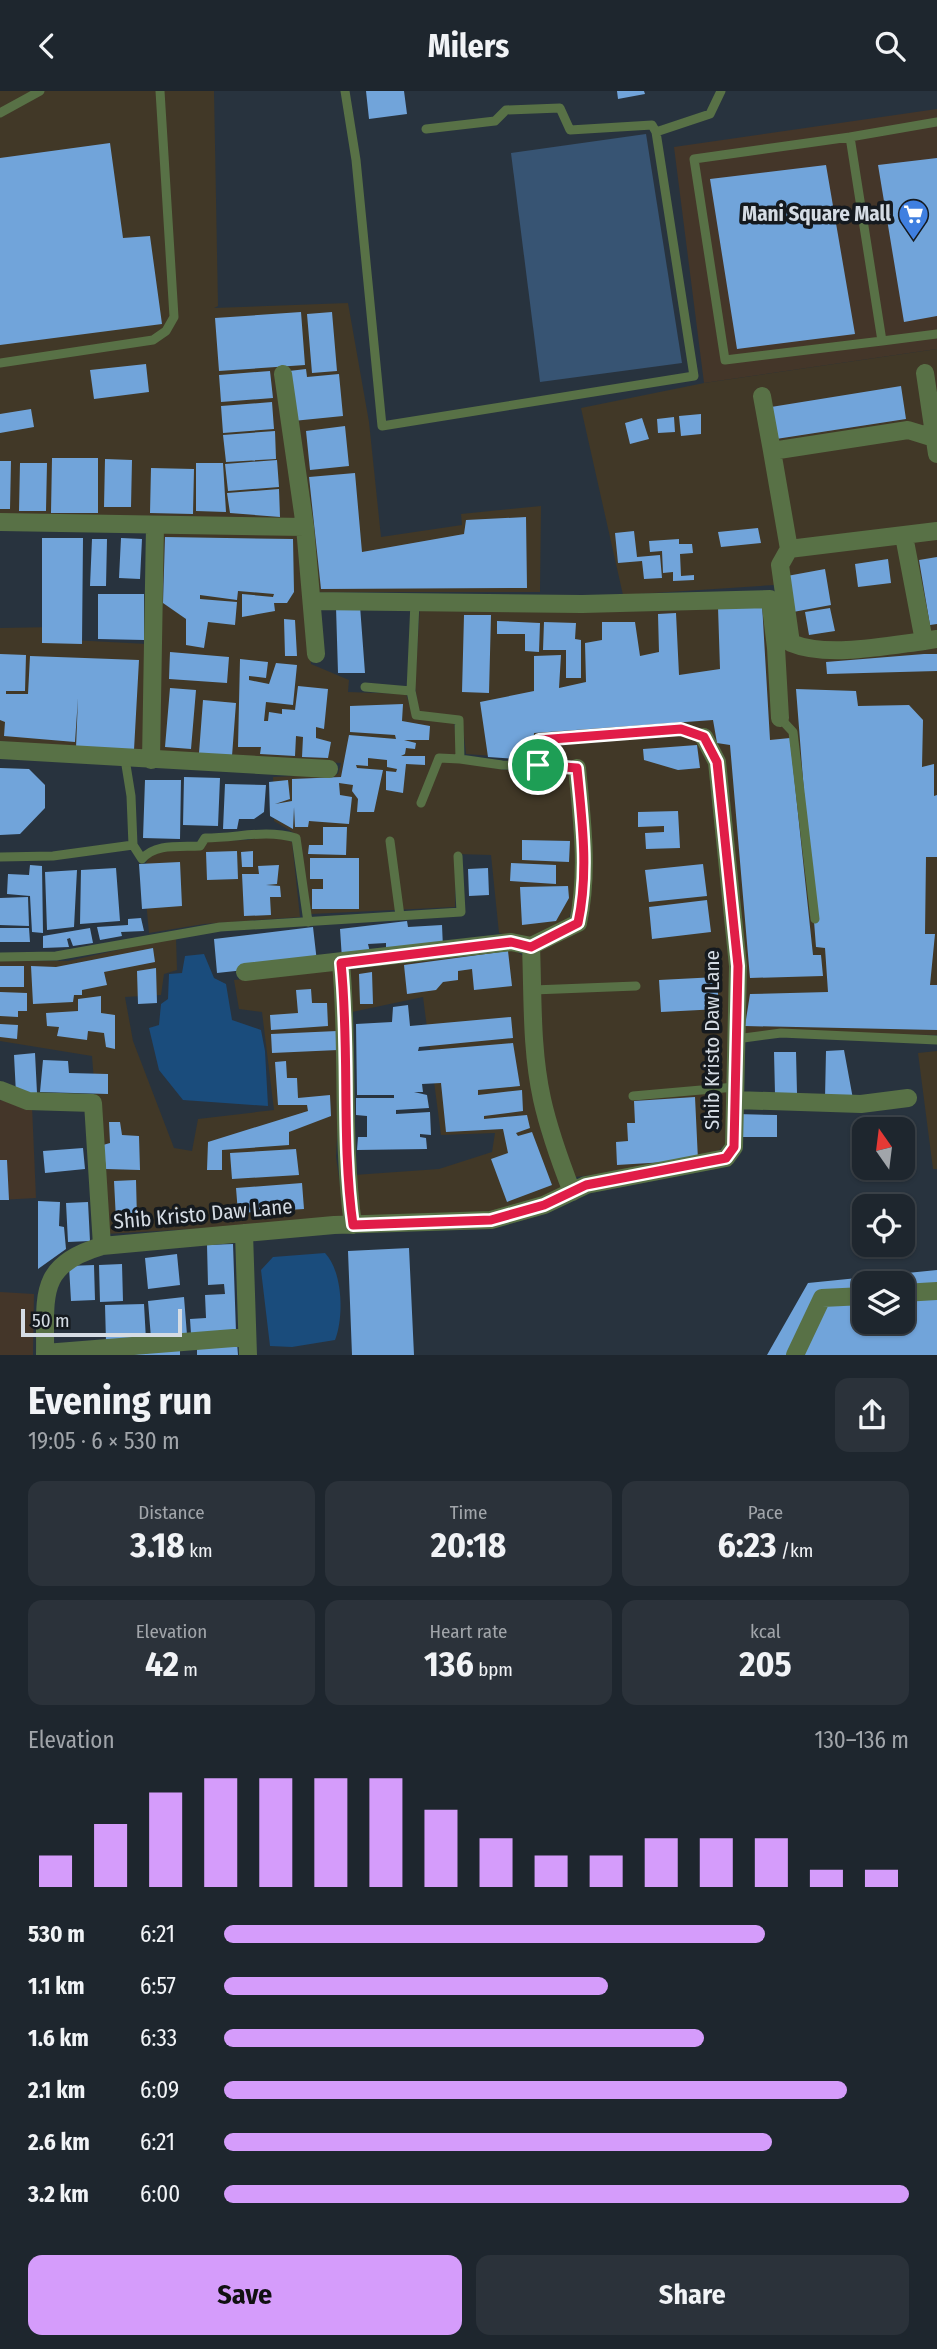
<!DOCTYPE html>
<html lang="en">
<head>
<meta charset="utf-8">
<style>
  :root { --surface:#1e262e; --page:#2b323a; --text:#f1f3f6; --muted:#a1a5aa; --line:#3c434a; --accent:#d59cfb }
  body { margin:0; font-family:"Fira Sans Condensed",sans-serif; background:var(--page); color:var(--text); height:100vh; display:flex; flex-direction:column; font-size:26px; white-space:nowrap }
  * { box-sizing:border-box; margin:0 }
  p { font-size:23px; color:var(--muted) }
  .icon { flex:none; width:38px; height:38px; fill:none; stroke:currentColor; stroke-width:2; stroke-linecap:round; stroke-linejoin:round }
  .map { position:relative; height:1264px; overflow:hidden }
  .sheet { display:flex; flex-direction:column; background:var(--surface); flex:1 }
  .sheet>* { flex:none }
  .needle { width:46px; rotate:346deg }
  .buttons { position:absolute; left:852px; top:1026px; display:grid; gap:14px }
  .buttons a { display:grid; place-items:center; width:63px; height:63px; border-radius:14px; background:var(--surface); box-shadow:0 2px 5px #0004,0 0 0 2px var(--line); font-size:35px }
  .scale { position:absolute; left:21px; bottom:18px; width:161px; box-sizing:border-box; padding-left:7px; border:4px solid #d5dce4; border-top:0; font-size:19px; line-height:24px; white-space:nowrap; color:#d5dce4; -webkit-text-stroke:5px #151a1f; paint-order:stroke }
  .pin { position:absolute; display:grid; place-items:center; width:60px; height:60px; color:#fff; margin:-30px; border:4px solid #fff; border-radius:50%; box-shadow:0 2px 7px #0007 }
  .round { display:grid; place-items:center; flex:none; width:74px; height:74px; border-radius:14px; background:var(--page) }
  .head { display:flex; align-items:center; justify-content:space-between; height:119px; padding:0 28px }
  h1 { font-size:38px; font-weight:700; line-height:52px }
  .metrics { display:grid; grid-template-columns:repeat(3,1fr); gap:10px; height:119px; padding:7px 28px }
  .metrics div { display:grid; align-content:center; border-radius:14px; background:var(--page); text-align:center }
  .metrics b { font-size:35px; font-weight:700 }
  .metrics small { font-size:19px; font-weight:400 }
  .metrics p { font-size:19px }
  .chart { height:196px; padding:14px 28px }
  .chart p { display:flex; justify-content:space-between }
  .chart svg { width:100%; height:126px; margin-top:7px; stroke:var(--accent); stroke-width:6 }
  .action { display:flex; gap:14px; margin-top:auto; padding:14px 28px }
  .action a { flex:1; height:80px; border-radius:14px; background:var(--accent); color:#111; font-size:28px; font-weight:700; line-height:80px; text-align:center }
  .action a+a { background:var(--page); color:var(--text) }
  ul { padding:0 28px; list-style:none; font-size:23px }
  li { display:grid; grid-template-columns:112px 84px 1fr; align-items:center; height:52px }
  li i { height:18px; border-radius:9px; background:var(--accent) }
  header { display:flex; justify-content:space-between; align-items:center; height:91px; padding:0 28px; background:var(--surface); font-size:32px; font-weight:700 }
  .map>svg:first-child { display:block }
  .commercial { fill:#443629 }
  .industrial { fill:#413827 }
  .green { fill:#375473 }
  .water { fill:#1a4c7c }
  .building { fill:#71a4da; fill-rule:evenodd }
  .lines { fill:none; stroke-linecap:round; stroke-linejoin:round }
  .lane { stroke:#587146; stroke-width:9 }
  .street { stroke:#587146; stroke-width:18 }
  .route-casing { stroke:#fff; stroke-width:14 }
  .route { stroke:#e11d48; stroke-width:9 }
  .labels { text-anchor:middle; stroke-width:7; stroke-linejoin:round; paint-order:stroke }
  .poi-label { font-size:21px; font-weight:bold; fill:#d5dce4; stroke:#151a1f; text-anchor:end }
  .street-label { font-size:21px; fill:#d5dce4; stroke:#151a1f }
</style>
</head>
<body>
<header><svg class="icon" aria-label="back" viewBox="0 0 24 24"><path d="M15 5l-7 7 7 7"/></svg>Milers<svg class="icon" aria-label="search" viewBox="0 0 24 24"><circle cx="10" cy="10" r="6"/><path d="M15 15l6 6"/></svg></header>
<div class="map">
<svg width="937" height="1264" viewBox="0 0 937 1264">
  <rect width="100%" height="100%" fill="#28333e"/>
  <path class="commercial" d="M937,18V258L704,292L674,56Z
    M0,1009L32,1015L36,1107L0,1109Z
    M0,1201L34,1203L33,1264H0Z"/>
  <path class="industrial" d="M0,0H214L218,215L214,217L348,212L369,331L381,446L462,434L461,423L541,415L540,501H318L296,430L0,423Z
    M937,258V944L741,942L705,638L682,635L537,644L536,668L466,663L462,627L419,621L415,595L420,514L765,512L781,541L775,494L623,504L581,317L704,292Z
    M300,440L311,573L349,589L348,601L406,603L414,627L454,632L459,671L505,679L572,680L578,796L568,830L530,849L499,842L491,764L456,763L455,816L311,823L299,745L274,730L273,686L338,683L341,672L156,663L162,441Z
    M56,536L53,548L147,553L145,662L0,650V537Z
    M679,643L702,652L712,676L731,876L727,1052L717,1061L616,1081L575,1086L554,1040L545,995L537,857L583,837L581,674L543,669L545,652Z
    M272,744L292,751L300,826L204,833L149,842L143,777L151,763L206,750L248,749Z
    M176,846L177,879L164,883L161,904L125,906L133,950L174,1057L192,1060L198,1028L274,1019L262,921L239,918L234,889L336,879L342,959L336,1066L345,1129L106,1143L92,965L0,950V870H68Z
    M510,856L523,865L526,946L542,1043L566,1095L543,1110L491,1122L360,1125L354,1084L439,1078L492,1061L495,1042L441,1044L423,906L352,921L349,879Z
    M937,960V1078H933L918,962Z"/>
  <path class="green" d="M646,43L682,272L540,291L511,62Z"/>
  <path class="water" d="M204,863L214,887L226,893L232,929L261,939L265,960L268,1015L183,1009L159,979L149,937L159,934L161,913L168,908L169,883L182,882L185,865Z
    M325,1162C343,1181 344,1226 335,1249L292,1256L270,1255L261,1179L273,1166Z"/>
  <path class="building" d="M366,0H404L407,23L369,28Z
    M617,0H644L645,3L618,8Z
    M110,52L123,147L150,145L162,233L0,254V67Z
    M937,67V225L904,231L878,74Z
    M826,74L855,243L737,258L710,88Z
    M301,221L305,274L219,280L215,227Z
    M332,221L337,280L312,282L307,223Z
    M146,273L149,301L94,308L90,279Z
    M306,278L307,286L339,283L343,325L293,330L289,280Z
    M270,280L273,307L221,311L219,284Z
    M901,295L906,328L776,348L771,316Z
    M272,311L274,338L223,342L221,315Z
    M31,318L34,336L0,342V323Z
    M701,323V343L681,345L679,325Z
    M674,326L675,341L658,342L657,328Z
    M642,327L649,348L630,353L625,332Z
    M345,335L349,375L310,379L306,340Z
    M275,340L276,368L226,371L223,344Z
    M52,367H98V422H51Z
    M105,368L132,369L131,416H104Z
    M277,369L279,396L228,400L225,373Z
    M0,370H11L10,418H0Z
    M20,372H47L46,420H19Z
    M196,372H223L226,421L196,420Z
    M151,377L194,378L193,423L150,422Z
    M355,382L362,461L464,443L466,429L526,426L527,497L321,498L309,386Z
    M279,398L280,426L230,422L227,402Z
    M758,437L761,452L721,456L718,441Z
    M634,440L637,466L660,464L662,487L644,488L642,470L618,472L615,442Z
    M165,446L293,448L294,501L287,512H274L275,520L242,526V503L273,506L274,503L238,500L237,509L200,504V508L237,511L235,534L208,531L204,557L186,554V528L163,512Z
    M42,447H83L82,553L42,552Z
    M121,447L142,448L140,488L119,487Z
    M92,448H107L106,495H90Z
    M679,448V453H692L693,462L680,463L681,485L694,484V489L673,490V481L663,482L662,460L650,461L649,450Z
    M937,466V533L930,534L919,469Z
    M888,468L891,492L858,496L855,473Z
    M825,478L831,514L793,521L787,485Z
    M98,503H144V549L98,548Z
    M762,513L770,649L790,647L813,864H821L823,885L750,887L730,654L717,652L713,629L534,642L533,669L488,666L480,611L534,600V565L561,564L559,597L586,591L585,552L602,549V531H635L640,565L659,561L658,523L676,522L679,584L720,578L718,516Z
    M360,515L365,582H338L336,516Z
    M830,517L835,540L809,544L805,521Z
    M464,524H491L489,602L462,601Z
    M284,528L295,529L297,565H285Z
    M497,530L540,532L539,561L525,560V543H497Z
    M544,531L576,532L575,548L581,549V587H566V559H543Z
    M170,561L229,566L227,592L169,588Z
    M0,563L26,564L25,600H6V603H28L30,565L139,569L134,659L76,657L78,607L75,651L4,645L5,631L0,629Z
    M924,563H937V580L827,583L826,571Z
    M240,568L268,571L266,587L249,585V589L269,593L276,572L297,574L293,614L266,611L264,630H268L269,621L282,623V618L295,619L298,595L328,598L324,638L316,636V647L331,651L328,667L302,666L303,646L296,645L295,665L260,663L261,656H238Z
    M170,597L196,599L191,658L165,656Z
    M796,598L856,600L858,615L909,614L923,629L922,676L934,673V705L937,704V766H926L925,843H935L930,894H937V939L745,935L750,903L828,901L825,857L816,856Z
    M203,609L236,612L232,665L199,662Z
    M403,613L402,630L430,635L429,649H404L416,652L415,658L406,657L405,663L401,665H425V674L406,673L403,702L386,699V680L396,681L397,678L387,676V669L368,667V675L356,674L357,677L383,679L374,721H357L358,708L352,700L353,694L339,692L340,704L352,706L349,733L309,730L308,736H295L294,716L293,738L270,725L269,691L288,689L290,708L275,713L292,710V688L341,686L349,644L396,648L395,644L350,641V615Z
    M697,654L700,677L678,679L644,669L643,658Z
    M0,677L29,678L45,694V717L20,743L0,744Z
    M184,686L220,687L218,735L183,734Z
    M145,689H181L180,748L143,747Z
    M225,693L266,694L264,721L254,728H239L237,738H223Z
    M678,720L680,757L646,758L645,742L664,741V735L638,736V721Z
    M323,736H347L346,764L308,763L309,754H323Z
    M522,749L570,750L569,771L522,769Z
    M237,760L238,788L207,789L206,761Z
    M253,760V776H242L241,761Z
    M310,767H359V818H312V798H323V788H310Z
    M180,771L182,815L142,818L139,773Z
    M511,772L556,774V793L510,790Z
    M703,773L707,805L649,811L645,779Z
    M30,774L42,775L43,842L32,841L30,805L7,803L8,783L29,784Z
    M279,774L277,793L266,794L280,795L281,806H270L271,824L244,825L242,783H259L258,775Z
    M116,777L120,830L80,833L81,779Z
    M488,777L489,804L469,805L468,778Z
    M77,779L74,836L47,839L45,781Z
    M568,795L569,807L556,830L522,834L520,796Z
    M28,806L29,835L0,834V807Z
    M707,809L711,841L652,848L649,816Z
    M141,827L144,840L121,841L122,845L100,849L97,836L128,834V828Z
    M407,830L408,836L442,834L443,857L386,861V852L368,853L371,865L342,868L340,838Z
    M313,836L317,871L217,882L214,848Z
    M0,837H29L30,851H0Z
    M90,837L93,852L73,855L70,847L67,848L69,856L43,857V845Z
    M153,857L155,871L104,881L107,894L82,899V904H74L73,911L33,913L31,875L56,876Z
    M508,860L512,895L474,899L472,878L458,880V889L443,891L436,899L407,903L404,874Z
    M0,875H24V896H0Z
    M156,877L157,912L138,913L137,880Z
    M372,881L373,913H360L359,883Z
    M717,886L719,918L661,921L659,889Z
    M311,898L312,912H327L328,935L271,939L270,924L298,922L296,899Z
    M0,901L27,902V920H18V926L0,925Z
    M101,905V922L115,924V958L106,956L104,942L88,940L87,949L57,945L59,936L47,935L46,922L78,920V908Z
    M408,914L410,935L511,926L513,947L419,956L418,960L513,952L520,995L478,999V1004L522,999L523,1020L484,1025V1028L527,1024L530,1037L516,1042L518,1045L532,1041L552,1094L507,1111L491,1068L508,1062L503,1038L446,1041L441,992L422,993L423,1001H414L427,1004L429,1017L396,1019V1023L430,1021L431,1044L420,1043V1046L426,1047L427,1058L357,1059L358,1046H367V1025L356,1024V1007H394V1004H357L356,933L392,931L393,916Z
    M0,933L18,934L17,948L0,946Z
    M337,940L338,959L272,962L271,943Z
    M844,959L853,1008L825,1007L826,960Z
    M774,961H796L797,1002L775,1003Z
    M35,962L37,1002L16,1003L14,964Z
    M43,969L68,970L69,982L108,983V1003L40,1001Z
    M286,970L287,987H297L298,1007L330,1004L331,1025L289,1041V1054L222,1059V1079H207L208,1051L308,1020L307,1014H278L275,971Z
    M695,1006L698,1069L617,1074L616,1051L628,1050L627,1032H635L634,1010Z
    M737,1023L777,1024V1046H737Z
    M109,1031H120L122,1044L139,1045L140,1079L106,1078L103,1054L110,1052Z
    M83,1057L85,1078L45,1082L43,1060Z
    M296,1058L299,1084L232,1088L230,1062Z
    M0,1069H7L9,1109H0Z
    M136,1089L137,1128L116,1129L114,1090Z
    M302,1092L304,1118L238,1122L236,1097Z
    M38,1110L60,1111L59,1135L64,1136L66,1158L38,1178Z
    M88,1111L90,1150L68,1151L66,1112Z
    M233,1153L236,1241L191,1243L190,1228L206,1227L205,1204L225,1203L224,1193L208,1194L207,1154Z
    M409,1157L414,1264H352L348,1160Z
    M177,1163L180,1194L148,1198L145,1167Z
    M122,1173L123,1210L100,1211L99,1174Z
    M94,1174L95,1209L71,1210L69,1175Z
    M937,1179V1264H767L808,1192ZM864,1192H903V1230H864Z
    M184,1206L187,1244L151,1247L148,1210Z
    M144,1213L146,1249L106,1251L105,1214Z
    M237,1252L238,1264H197V1253Z
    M180,1259V1264H128Z"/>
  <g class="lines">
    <path class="lane" d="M345,0L356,69L382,335L694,285L656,41L710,23L721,0
      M0,22L40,0
      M937,31L850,46L882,250L937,243
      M426,38L495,30L506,19L560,17L570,39L652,34L656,41
      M850,46L694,68L725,269L882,250
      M0,272L153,249L166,240L174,226L160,0
      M365,596L411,600L415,511
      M411,600L416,624L459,629L460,668L439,667L421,712
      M780,627L793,641L815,828
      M125,668L131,705L133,754L142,768C155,752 180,756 200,755L205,747C239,747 264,738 296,747L308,831
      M460,668L502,674L577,677
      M538,674L539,649L681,638L704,646
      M390,750L400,825
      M0,766L53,765L133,754
      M0,866L56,865L220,836L461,821L458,765
      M533,899L636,895
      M736,948L781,942L937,949
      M633,1005L735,996"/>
    <path class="street" d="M925,282L937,363
      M283,283L305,436L316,563
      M762,305L772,360
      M937,348L908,339L772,360L789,458L937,440
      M0,431L305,436
      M904,445L924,550L937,548
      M789,458L780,474L791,552C827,567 886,555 924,550
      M312,510L582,513L770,508L776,557L780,627
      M0,659L329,678
      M151,669L155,435
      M341,872C349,959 341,1047 353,1134
      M245,881L511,851L531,855
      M0,999L28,1010L93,1012L102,1155
      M735,1009L861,1013L908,1007
      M572,1101C560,1070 549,1040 542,1008C531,958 533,906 531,855L578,832C589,781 582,729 577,677
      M244,1142L248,1264
      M903,1202L937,1200
      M45,1262L246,1246
      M45,1264C46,1206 36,1174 102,1155L334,1134L491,1129L544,1114L586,1094L726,1067L734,1056L738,875L717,671L704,646
      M795,1264L822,1207L864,1205"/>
  </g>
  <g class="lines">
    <defs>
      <path id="route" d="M681,638L704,646L717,671L738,875L734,1056L726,1067L586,1094L544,1114L491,1129L353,1134C341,1048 350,960 341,872L511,851L531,856L578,832C589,781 582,729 577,677L538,674L539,649Z"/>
    </defs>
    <use href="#route" class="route-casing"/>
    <use href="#route" class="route"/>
  </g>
  <defs>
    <symbol id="supermarket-pin" viewBox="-11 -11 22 30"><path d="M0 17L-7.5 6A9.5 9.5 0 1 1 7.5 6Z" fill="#3f7fe0" stroke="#151a1f"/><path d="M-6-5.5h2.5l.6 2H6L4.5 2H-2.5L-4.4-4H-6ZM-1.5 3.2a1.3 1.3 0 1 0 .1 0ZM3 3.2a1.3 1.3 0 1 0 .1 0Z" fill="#fff"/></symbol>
  </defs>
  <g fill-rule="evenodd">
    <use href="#supermarket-pin" x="896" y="106" width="35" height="47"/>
  </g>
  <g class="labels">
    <g class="poi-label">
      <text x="891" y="130">Mani Square Mall</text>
    </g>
    <g class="street-label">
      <text transform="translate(712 949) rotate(-90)" y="7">Shib Kristo Daw Lane</text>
      <text transform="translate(203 1123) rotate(-5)" y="7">Shib Kristo Daw Lane</text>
    </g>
  </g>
</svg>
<div class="buttons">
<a><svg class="needle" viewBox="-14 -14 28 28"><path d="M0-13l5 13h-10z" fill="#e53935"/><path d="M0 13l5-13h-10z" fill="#a1a5aa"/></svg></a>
<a><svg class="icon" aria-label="locate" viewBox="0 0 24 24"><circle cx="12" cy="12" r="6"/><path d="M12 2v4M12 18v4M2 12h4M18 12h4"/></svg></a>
<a><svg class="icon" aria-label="layers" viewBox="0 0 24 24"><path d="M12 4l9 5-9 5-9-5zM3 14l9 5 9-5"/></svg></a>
</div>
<div class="scale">50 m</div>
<div class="pin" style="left:538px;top:674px;background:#1e9e55"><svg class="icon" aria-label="arrive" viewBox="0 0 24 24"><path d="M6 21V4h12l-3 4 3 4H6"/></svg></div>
</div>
<section class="sheet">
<div class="head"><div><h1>Evening run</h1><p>19:05 · 6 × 530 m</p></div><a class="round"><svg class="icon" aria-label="share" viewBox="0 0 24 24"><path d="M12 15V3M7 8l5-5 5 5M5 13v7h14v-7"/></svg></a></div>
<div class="metrics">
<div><p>Distance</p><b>3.18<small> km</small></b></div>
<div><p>Time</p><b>20:18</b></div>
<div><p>Pace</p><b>6:23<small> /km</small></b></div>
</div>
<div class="metrics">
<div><p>Elevation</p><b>42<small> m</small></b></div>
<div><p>Heart rate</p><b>136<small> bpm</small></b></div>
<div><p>kcal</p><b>205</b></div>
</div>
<div class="chart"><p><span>Elevation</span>130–136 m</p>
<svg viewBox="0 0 160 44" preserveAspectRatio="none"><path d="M5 44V33M15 44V22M25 44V11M35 44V6M45 44V6M55 44V6M65 44V6M75 44V17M85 44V27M95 44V33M105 44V33M115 44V27M125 44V27M135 44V27M145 44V38M155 44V38"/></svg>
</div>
<ul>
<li><b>530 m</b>6:21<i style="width:79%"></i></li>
<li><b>1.1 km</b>6:57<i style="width:56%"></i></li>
<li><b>1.6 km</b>6:33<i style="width:70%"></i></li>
<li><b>2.1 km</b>6:09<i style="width:91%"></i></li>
<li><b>2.6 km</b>6:21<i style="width:80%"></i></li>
<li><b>3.2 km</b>6:00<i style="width:100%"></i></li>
</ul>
<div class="action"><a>Save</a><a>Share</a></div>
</section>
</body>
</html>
